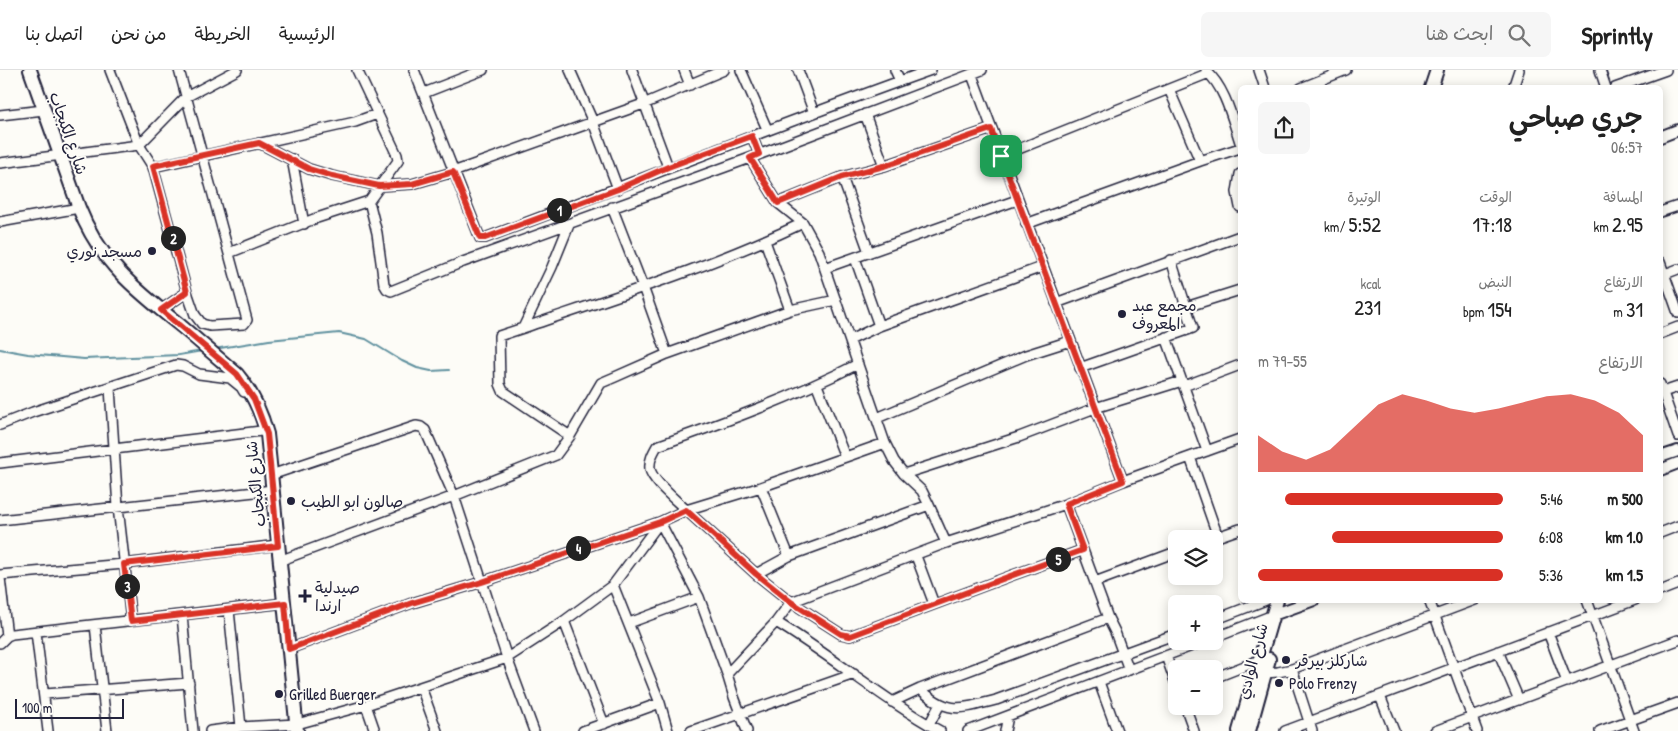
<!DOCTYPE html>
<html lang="ar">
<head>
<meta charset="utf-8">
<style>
  :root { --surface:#fff; --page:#f6f6f6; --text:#222; --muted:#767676; --line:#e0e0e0; --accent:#d93025 }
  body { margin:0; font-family:"Patrick Hand","Playpen Sans Arabic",sans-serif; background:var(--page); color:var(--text); direction:rtl; height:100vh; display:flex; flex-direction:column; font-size:19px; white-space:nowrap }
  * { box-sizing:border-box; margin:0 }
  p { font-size:16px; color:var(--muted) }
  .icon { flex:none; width:28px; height:28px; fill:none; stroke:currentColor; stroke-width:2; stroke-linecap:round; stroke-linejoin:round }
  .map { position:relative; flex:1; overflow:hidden; direction:ltr }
  .details { position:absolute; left:1238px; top:15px; width:425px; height:518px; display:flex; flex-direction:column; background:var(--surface); border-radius:8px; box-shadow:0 2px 12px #0003; direction:rtl }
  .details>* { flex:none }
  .buttons { position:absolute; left:1168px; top:460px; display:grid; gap:10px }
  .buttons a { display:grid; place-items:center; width:55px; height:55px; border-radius:8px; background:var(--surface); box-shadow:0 2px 12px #0003; font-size:25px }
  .scale { position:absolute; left:15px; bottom:12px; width:109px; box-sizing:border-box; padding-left:5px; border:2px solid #22223b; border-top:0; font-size:14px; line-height:18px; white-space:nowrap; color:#22223b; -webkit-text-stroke:4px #fdfcf7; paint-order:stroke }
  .pin { position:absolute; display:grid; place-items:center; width:42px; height:42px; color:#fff; margin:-21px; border-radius:10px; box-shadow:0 2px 8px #0006 }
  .km { position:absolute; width:25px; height:25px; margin:-12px; border-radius:50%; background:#222; color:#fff; font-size:14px; line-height:25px; text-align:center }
  .round { display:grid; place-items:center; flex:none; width:52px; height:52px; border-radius:8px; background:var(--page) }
  .overview { display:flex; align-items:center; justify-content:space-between; height:85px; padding:0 20px }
  h1 { font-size:28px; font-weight:600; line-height:38px }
  .stats { display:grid; grid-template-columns:repeat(3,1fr); gap:8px; height:85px; padding:5px 20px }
  .stats div { display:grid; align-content:center }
  .stats b { font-size:21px; font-weight:600 }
  .stats small { font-size:14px; font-weight:400 }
  .stats p { font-size:14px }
  .chart { height:140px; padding:10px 20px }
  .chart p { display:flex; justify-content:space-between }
  .chart svg { width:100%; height:90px; margin-top:5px; fill:var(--accent); opacity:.7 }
  ul { padding:0 20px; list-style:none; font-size:16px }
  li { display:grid; grid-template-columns:80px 60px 1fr; align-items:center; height:38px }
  li i { height:12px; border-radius:6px; background:var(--accent) }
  header { display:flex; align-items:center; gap:30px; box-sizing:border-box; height:70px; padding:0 25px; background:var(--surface); border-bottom:1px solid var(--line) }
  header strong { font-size:24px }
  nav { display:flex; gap:28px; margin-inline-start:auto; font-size:18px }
  .search { width:350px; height:45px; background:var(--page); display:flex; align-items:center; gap:12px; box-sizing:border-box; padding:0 18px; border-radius:8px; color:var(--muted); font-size:19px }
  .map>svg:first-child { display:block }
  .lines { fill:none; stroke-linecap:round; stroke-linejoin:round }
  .stream { stroke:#60919f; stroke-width:2 }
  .minor-casing { stroke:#22223b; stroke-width:12 }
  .tertiary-casing { stroke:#22223b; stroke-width:14 }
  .secondary-casing { stroke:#22223b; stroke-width:16 }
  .minor { stroke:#fdfcf7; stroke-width:9 }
  .tertiary { stroke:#fdfcf7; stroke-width:10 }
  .secondary { stroke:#fdfcf7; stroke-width:12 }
  .route-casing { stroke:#fff; stroke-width:10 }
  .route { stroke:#d93025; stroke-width:6 }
  .poi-dot { fill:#22223b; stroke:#fdfcf7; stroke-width:2 }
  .labels { text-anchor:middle; stroke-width:4; stroke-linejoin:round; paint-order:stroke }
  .street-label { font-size:16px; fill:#22223b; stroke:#fdfcf7 }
  .poi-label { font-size:16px; fill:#22223b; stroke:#fdfcf7; text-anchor:start }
</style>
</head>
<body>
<header>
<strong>Sprintly</strong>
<div class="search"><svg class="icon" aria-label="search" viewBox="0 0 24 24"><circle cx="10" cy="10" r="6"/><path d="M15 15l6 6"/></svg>ابحث هنا</div>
<nav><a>الرئيسية</a><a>الخريطة</a><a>من نحن</a><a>اتصل بنا</a></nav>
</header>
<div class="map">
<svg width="1678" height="661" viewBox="0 0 1678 661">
  <rect width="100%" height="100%" fill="#fdfcf7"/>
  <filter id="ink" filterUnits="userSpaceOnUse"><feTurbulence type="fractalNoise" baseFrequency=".02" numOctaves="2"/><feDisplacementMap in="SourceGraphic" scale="10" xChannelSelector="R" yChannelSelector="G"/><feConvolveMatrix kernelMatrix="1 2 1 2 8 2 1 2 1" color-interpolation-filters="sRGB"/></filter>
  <g filter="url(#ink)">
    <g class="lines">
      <path class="stream" d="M0,279L28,284L84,289L179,285L202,281
        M214,279L269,270L339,263L366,269L402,291L417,298L431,301L449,300"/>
      <defs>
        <path id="minor" d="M110,0L139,75L153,97L187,222L195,245L202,254L210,256L244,254L247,250L179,0
          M414,0L480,168H485C634,113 781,53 931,0
          M570,0L593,52L618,119
          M632,0L668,97
          M684,0L690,15
          M741,0L767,59
          M798,0L814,43
          M895,0L900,11
          M1259,0L1265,18
          M1600,0L1606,18
          M1206,1C1225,17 1232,48 1240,72
          M972,5L1123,411
          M1301,18L1346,0
          M1513,18L1519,0
          M1615,18L1666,0
          M1169,19L1200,91
          M424,23L483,0
          M865,44L884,96
          M0,45L44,40
          M752,66L759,84
          M259,73L309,99L332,106L379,116L412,114L453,102L593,52L646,33L724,0
          M1001,86L1209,3
          M750,88L778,133L803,153L819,182L885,373L894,391L904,404L922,421L929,435L946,473
          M292,89L304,154
          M0,93L139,75L186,27L237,0
          M153,97L355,52L377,44
          M1240,104L1237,122L1240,137
          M842,107L869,182
          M369,131L377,163L384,214L387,219L391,221L463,192L750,88L982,0
          M778,133L842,107L884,96L991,59
          M612,137L643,217L667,284
          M1660,142L1678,136
          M0,152L79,138
          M1026,154L1200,91L1240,78
          M569,155L552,197L523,258L499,266L500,314L503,321L570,366
          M765,171L790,240
          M229,183L314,149L369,131L398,91L397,85L357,0
          M855,188L879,256
          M1660,192L1678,243
          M825,198L1017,130
          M1660,206L1678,199
          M1056,233L1240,166
          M1186,237L1240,220
          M161,240L187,222
          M523,258C617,226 713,196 803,153
          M1660,264L1678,257
          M1166,267L1207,381
          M850,270L879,256L1042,197
          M1080,298L1193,258L1171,190
          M1660,314L1678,366
          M817,315L845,387
          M1184,316L1240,295
          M110,318L118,437L131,551
          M1660,323L1678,317
          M877,348L1026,285L1070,271
          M0,355L33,342L176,295L183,296L199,304L230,308L241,317L244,322
          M1190,387L1218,467
          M0,393L261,361L267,364
          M904,404L1019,367L1095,338L1182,311
          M271,405L416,356L421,357L425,360L454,426L507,588L534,661
          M761,417L789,486
          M1066,434L1108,548L1115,562L1129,600
          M686,440L756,504L791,532L841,564L850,566L1013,505L1083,480
          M686,440L761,417L885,373
          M0,450L273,420
          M1660,463L1678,456
          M1214,468L1240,459
          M916,486L934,534
          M279,491L454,426L556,385L570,366L601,313L615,307L667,284L790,240L836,230
          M756,504L789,486L929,435
          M0,505L124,494L278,475
          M0,508L7,566
          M1095,512L1176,482
          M613,515L660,633L668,661
          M1660,521L1678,514
          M1429,530L1477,661
          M1587,530L1634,661
          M229,540L241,657
          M182,545L193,661
          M1214,550L1266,530
          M564,551L604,654
          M776,552C832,586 882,629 940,661
          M629,553L699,527
          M95,555L107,661
          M36,562L48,661
          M1548,562L1567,612
          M1214,568L1273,545
          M0,573L7,566L12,564L285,533
          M289,579L412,533L482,512L660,452L699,527L727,604
          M1498,581L1519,630
          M1166,586L1176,614
          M1292,599L1312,661
          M1265,603L1278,602L1292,599L1475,530
          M1214,608L1260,590
          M1099,612L1117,661
          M421,617L437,661
          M920,619C949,645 960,639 996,630L1176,564
          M45,624L189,613
          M1380,626L1394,661
          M892,632L920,619L1108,548
          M366,635L375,661
          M1185,636L1194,661
          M929,655L940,634
          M210,661L241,657L297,654L366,635L507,588L564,551L613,515L660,452L686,440C677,431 652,411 650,399C649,390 653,383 657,376C725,352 793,327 858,294
          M583,661L660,633
          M691,661L854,604
          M747,661L734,627L727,604L776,552L791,532L946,473L1066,434L1123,411L1240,369
          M968,661L1205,571
          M1005,661L1008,646
          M1285,661L1635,530
          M1435,661L1678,570
          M1600,661L1678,633"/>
        <path id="tertiary" d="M1660,67L1678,60
          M1660,387L1678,381
          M1660,400L1678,393
          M1273,545L1314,530"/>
        <path id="secondary" d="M30,0L79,138C100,192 137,221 181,256C200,272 218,288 237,304C252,322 261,341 267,364L297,661
          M1431,18L1437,0
          M1239,661L1277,530
          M1249,661L1269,589"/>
      </defs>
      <use href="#minor" class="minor-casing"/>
      <use href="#tertiary" class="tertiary-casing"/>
      <use href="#secondary" class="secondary-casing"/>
      <use href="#minor" class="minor"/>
      <use href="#tertiary" class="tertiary"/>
      <use href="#secondary" class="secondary"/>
    </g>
  </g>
  <g class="lines" filter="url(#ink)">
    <defs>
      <path id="route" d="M991,59L1123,411L1066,434L1083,480L1013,505L850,566L841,564L791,532L756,504L686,440L660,452L482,512L412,533L289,579L285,533L131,551L124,494L278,476L267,364L254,329L237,304L161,240L187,222L153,96L259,73L309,99L332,106L379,116L412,114L453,102L480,168H485L618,119L668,97L752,66L759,84L750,88L778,133L842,107L884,96Z"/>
    </defs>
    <use href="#route" class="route-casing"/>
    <use href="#route" class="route"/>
  </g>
  <g class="poi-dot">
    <circle cx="152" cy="181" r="5"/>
    <circle cx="1122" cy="244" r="5"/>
    <circle cx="291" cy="431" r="5"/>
    <path d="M302.5 518.5h5v5h5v5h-5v5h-5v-5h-5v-5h5z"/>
    <circle cx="1286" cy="590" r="5"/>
    <circle cx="1279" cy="613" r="5"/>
    <circle cx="279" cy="624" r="5"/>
  </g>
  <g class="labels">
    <g class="street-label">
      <text transform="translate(69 63) rotate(71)" y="6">شارع الكبجاب</text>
      <text transform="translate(255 414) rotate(-96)" y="6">شارع الكبجاب</text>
      <text transform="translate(1252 591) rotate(-75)" y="6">شارع الوادي</text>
    </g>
    <g class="poi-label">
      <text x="142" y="187" text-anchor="end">مسجد نوري</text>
      <text x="1132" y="241">مجمع عبد<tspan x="1132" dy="18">المعروف</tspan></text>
      <text x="301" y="437">صالون ابو الطيب</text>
      <text x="315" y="523">صيدلية<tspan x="315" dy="18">ارندا</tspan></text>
      <text x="1296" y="596">شاركلز بيرقر</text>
      <text x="1289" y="619">Polo Frenzy</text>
      <text x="289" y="630">Grilled Buerger</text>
    </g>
  </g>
</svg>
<div class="buttons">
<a><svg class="icon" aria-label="layers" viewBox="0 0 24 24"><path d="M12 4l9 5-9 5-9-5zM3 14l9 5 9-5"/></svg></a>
<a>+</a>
<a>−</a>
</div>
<div class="scale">100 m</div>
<div class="pin" style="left:1001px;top:86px;background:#1e9e55"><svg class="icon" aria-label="arrive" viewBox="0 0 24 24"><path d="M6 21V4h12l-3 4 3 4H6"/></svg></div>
<b class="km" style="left:559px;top:140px">1</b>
<b class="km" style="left:173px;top:168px">2</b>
<b class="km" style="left:127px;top:516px">3</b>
<b class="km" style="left:578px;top:478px">4</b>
<b class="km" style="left:1058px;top:489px">5</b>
<section class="details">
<div class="overview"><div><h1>جري صباحي</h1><p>06:57</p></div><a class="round"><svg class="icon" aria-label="share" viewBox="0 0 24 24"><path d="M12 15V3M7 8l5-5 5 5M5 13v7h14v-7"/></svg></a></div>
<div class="stats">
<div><p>المسافة</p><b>2.95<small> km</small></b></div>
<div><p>الوقت</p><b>17:18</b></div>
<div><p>الوتيرة</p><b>5:52<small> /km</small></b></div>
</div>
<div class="stats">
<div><p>الارتفاع</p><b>31<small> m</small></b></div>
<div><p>النبض</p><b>154<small> bpm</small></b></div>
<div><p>kcal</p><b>231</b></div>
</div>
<div class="chart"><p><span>الارتفاع</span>55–79 m</p>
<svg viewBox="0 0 160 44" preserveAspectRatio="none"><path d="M0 44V26L10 34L20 38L30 33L40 22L50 11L60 6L70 9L80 13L90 15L100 13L110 10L120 7L130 6L140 9L150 15L160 26V44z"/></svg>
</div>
<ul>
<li><b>500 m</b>5:46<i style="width:89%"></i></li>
<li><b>1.0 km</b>6:08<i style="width:70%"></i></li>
<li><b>1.5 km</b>5:36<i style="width:100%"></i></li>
</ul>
</section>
</div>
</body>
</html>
